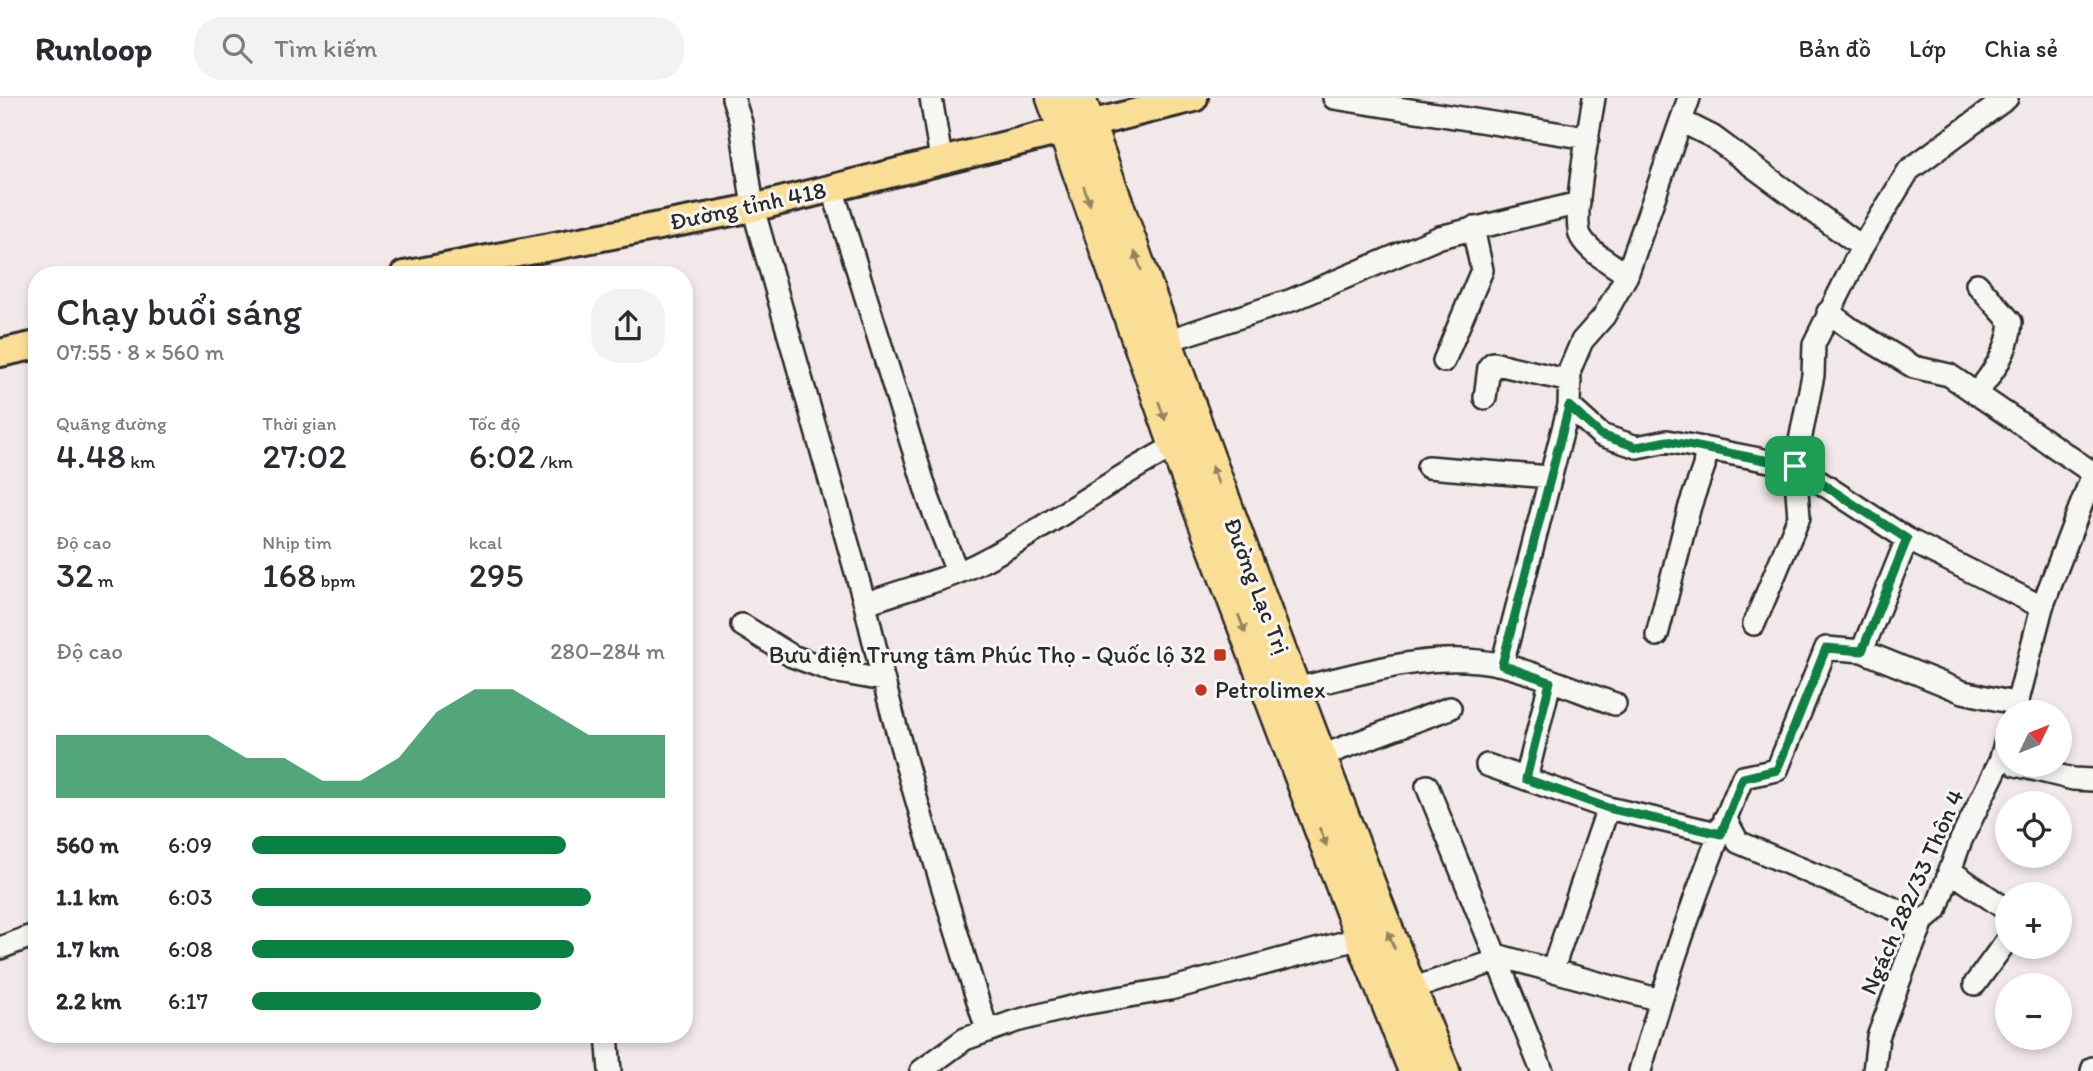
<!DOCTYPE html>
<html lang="vi">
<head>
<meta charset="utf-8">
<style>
  :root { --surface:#fff; --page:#f2f2f3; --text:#2b2b33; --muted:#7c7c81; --line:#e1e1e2; --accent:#0b8043 }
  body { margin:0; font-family:Itim,sans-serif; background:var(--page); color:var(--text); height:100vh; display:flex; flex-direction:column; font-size:26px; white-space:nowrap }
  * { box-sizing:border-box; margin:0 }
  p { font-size:23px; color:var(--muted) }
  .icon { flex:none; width:38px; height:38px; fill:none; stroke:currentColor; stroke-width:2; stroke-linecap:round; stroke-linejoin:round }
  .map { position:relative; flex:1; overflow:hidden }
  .drawer { position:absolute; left:28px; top:168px; width:665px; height:777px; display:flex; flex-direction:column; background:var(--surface); border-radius:28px; box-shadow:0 4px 10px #0003 }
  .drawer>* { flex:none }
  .needle { width:46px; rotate:47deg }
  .fabs { position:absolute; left:1995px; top:602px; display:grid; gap:14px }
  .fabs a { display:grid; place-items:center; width:77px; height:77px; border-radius:50%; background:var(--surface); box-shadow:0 4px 10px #0003; font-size:35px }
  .pin { position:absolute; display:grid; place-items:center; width:60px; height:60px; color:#fff; margin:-30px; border-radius:14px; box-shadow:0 4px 10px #0006 }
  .round { display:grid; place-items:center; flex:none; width:74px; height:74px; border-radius:28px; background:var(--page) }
  .headline { display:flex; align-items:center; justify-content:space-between; height:119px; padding:0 28px }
  h1 { font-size:38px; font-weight:600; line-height:52px }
  .metrics { display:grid; grid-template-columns:repeat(3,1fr); gap:10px; height:119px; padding:7px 28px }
  .metrics div { display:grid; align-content:center }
  .metrics b { font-size:35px; font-weight:600 }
  .metrics small { font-size:19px; font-weight:400 }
  .metrics p { font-size:19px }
  .chart { height:196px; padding:14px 28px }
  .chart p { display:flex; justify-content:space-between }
  .chart svg { width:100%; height:126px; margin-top:7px; fill:var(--accent); opacity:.7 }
  ul { padding:0 28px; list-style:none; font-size:23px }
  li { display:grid; grid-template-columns:112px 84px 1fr; align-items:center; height:52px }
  li i { height:18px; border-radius:9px; background:var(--accent) }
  header { display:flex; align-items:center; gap:42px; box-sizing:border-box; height:98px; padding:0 35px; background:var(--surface); border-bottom:2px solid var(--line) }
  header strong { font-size:33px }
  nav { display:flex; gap:38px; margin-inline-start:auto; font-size:24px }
  .search { width:490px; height:63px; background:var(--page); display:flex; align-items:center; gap:18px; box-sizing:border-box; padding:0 24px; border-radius:28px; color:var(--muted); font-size:26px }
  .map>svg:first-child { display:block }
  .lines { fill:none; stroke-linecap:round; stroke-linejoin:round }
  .minor-casing { stroke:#2b2b2b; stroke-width:26 }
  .major-casing { stroke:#2b2b2b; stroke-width:32 }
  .highway-casing { stroke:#2b2b2b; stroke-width:35 }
  .minor { stroke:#f6f6f2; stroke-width:21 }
  .major { stroke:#fbde96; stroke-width:26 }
  .highway { stroke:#fbde96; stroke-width:30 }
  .oneway { fill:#938460 }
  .route-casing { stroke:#fff; stroke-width:14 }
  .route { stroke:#0b8043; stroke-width:9 }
  .poi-dot { fill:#c8321e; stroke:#f6f6f2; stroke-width:2.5 }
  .labels { text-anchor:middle; stroke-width:6; stroke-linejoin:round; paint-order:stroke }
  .street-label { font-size:24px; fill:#2b2b2b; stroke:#f6f6f2 }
  .poi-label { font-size:24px; fill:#2b2b2b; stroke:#f6f6f2; text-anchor:end }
</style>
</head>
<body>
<header>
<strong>Runloop</strong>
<div class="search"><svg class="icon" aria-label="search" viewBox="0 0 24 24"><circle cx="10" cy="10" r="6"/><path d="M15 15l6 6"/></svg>Tìm kiếm</div>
<nav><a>Bản đồ</a><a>Lớp</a><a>Chia sẻ</a></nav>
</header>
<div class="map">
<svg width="2093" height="973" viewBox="0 0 2093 973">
  <rect width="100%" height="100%" fill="#f3e8e9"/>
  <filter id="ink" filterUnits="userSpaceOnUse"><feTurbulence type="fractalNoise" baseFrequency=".0143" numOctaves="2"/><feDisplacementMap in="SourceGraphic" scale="14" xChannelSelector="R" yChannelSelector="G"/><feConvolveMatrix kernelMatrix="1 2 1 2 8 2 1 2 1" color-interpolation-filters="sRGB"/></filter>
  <g filter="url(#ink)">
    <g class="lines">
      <defs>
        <path id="minor" d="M733,0L741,25L753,110L865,506C903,491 945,483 981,464C1048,430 1108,382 1175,348
          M931,0L941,61
          M1334,0L1588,40
          M1594,0C1590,25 1571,122 1581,139C1590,155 1613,166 1627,177
          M2007,0L1909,72L1862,149L1814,246L1813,277L1795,368L1907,441L2042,509
          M1683,24L1713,39L1862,149
          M832,90L929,402L957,474
          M1828,214L1851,231L1914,269L1949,277L2093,375
          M1166,243L1292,202L1440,139L1579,105
          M1444,263L1482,172L1473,130
          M1976,296C1993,275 2009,252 2011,224L1977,186
          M1485,300L1489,269L1493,265L1570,283
          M1569,308L1601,337L1637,349L1667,343L1795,368L1799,419L1754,526
          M1428,369L1550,379
          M865,506C898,650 943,791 987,932
          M742,527L792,558L833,573L883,582
          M1657,537L1690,408L1704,368L1706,351
          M1862,553L1963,594L2018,606
          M1502,567L1569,308L1570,271L1582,243L1604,218L1627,177L1689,0
          M1296,591C1363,575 1433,551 1502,567C1540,576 1578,593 1615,606
          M2015,614L2042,509L2093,376
          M1321,658L1450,610
          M1487,667L1608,710
          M2016,667L2073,681L2093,682
          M1526,681L1550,584
          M1427,688L1542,973
          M1725,720L1738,744L1923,823
          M1949,772L2007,812
          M0,850L37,836
          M1496,857L1660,902
          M1552,873L1608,710L1721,736
          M1975,886L2007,842
          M1411,891L1499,862
          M607,936L610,973
          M921,973L965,941L1016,923L1083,906L1170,891L1361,840
          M1640,973C1668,874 1702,774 1743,679L1777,672L1826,550L1862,553L1907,441
          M1874,973L1878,939L1906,865L1923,823L1936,812L1961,742L2000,663L2007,639
          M2092,973L2093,970"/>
        <path id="major" d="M404,177L753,110L1194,0
          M0,255L37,247"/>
        <path id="highway" d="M1052,0L1175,348L1361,840L1414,973
          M1080,0C1195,326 1314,652 1444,973"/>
      </defs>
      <use href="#minor" class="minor-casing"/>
      <use href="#major" class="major-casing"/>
      <use href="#highway" class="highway-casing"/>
      <use href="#minor" class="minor"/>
      <use href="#major" class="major"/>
      <use href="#highway" class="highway"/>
    </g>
    <defs><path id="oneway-solid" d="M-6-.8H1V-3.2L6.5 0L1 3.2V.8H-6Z" transform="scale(1.75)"/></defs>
    <g class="oneway">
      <use href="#oneway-solid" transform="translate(1087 98) rotate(71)"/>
      <use href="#oneway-solid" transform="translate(1138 163) rotate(-110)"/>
      <use href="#oneway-solid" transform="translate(1162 313) rotate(70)"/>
      <use href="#oneway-solid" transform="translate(1215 377) rotate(-111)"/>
      <use href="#oneway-solid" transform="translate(1242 526) rotate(69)"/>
      <use href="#oneway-solid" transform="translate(1323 739) rotate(69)"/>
      <use href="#oneway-solid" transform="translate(1391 842) rotate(-112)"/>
    </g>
  </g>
  <g class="lines" filter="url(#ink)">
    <defs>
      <path id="route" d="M1569,308L1601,337L1637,349L1667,343L1795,368L1907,441L1862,553L1826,550L1777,672L1743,680L1721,736L1608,710L1526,681L1550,584L1502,567Z"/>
    </defs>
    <use href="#route" class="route-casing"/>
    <use href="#route" class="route"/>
  </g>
  <g class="poi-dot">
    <rect x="1213" y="550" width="14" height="14" rx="3.5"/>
    <circle cx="1201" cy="592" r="7"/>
  </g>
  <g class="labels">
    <g class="street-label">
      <text transform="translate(748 108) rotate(-12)" y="8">Đường tỉnh 418</text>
      <text transform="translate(1257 488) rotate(69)" y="8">Đường Lạc Trị</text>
      <text transform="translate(1912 794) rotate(-66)" y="8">Ngách 282/33 Thôn 4</text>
    </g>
    <g class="poi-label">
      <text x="1206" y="565">Bưu điện Trung tâm Phúc Thọ - Quốc lộ 32</text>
      <text x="1215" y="600" text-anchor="start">Petrolimex</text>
    </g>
  </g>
</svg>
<div class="fabs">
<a><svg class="needle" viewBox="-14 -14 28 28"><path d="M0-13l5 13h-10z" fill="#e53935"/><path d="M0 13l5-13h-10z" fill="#7c7c81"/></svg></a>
<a><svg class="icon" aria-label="locate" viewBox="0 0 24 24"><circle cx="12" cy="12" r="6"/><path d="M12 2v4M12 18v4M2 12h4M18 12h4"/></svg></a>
<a>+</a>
<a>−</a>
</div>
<div class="pin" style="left:1795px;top:368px;background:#1e9e55"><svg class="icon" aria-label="arrive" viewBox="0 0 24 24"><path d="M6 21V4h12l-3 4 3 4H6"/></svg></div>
<section class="drawer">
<div class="headline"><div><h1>Chạy buổi sáng</h1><p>07:55 · 8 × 560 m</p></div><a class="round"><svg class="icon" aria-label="share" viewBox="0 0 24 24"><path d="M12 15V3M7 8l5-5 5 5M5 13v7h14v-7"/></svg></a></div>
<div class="metrics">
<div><p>Quãng đường</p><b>4.48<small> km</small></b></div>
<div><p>Thời gian</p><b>27:02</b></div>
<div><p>Tốc độ</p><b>6:02<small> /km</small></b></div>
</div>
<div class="metrics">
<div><p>Độ cao</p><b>32<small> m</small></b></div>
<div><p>Nhịp tim</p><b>168<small> bpm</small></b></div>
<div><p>kcal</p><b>295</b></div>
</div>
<div class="chart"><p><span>Độ cao</span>280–284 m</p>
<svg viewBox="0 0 160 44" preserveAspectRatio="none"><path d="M0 44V22L10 22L20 22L30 22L40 22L50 30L60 30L70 38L80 38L90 30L100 14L110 6L120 6L130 14L140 22L150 22L160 22V44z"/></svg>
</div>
<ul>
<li><b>560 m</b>6:09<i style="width:76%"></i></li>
<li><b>1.1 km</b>6:03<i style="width:82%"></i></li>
<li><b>1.7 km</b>6:08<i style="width:78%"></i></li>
<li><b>2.2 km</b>6:17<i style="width:70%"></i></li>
</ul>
</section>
</div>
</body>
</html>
